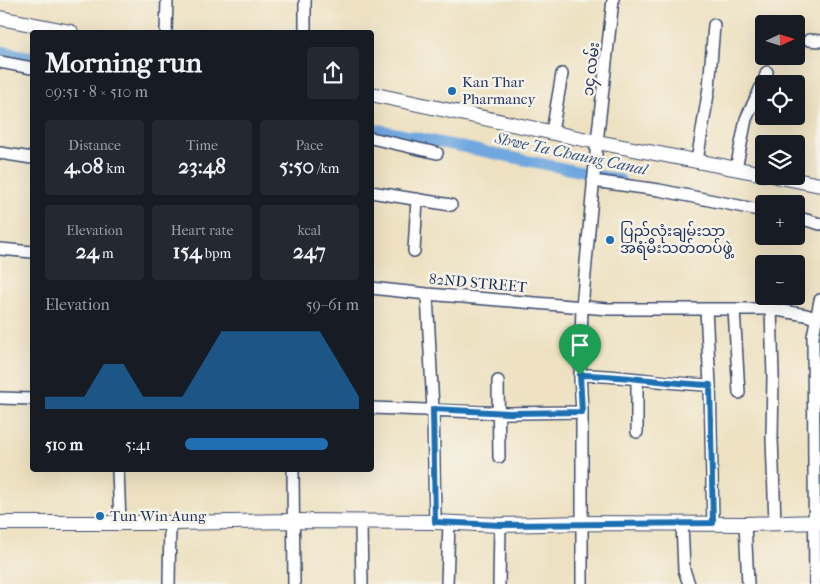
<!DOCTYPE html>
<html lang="en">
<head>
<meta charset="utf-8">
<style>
  :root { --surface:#171b24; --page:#242831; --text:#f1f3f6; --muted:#9ea1a6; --accent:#1f6fb2 }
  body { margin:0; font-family:"IM FELL French Canon","Noto Sans Myanmar",serif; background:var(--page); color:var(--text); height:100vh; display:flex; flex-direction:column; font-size:19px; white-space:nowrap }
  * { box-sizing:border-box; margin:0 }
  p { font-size:16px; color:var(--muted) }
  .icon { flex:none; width:28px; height:28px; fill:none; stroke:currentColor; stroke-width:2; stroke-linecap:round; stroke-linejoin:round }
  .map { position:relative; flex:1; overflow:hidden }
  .drawer { position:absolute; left:30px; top:30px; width:344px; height:442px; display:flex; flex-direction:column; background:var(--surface); border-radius:5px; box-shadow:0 5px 20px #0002 }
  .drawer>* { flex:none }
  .needle { width:32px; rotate:86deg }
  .tools { position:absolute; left:755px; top:15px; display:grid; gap:10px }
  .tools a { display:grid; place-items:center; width:50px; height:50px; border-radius:5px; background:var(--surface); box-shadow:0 5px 20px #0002; font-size:25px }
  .pin { position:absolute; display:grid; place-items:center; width:42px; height:42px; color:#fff; margin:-51px -21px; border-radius:50% 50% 50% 0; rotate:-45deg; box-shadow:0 0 5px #0007 }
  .pin .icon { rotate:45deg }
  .round { display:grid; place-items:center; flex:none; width:52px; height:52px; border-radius:5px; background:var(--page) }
  .overview { display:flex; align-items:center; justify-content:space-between; height:85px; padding:0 15px }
  h1 { font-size:28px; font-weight:800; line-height:38px }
  .metrics { display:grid; grid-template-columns:repeat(3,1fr); gap:8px; height:85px; padding:5px 15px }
  .metrics div { display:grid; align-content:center; border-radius:5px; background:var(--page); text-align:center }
  .metrics b { font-size:21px; font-weight:800 }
  .metrics small { font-size:14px; font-weight:400 }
  .metrics p { font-size:14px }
  .chart { height:140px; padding:10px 15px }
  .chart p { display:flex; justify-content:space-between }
  .chart svg { width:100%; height:90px; margin-top:5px; fill:var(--accent); opacity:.7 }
  ul { padding:0 15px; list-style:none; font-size:16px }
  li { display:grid; grid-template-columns:80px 60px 1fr; align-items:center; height:38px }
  li i { height:12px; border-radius:6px; background:var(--accent) }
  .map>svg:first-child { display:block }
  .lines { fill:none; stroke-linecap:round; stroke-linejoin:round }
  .canal { stroke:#70a7df; stroke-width:11 }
  .minor-casing { stroke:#3a4a6d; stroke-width:14 }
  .tertiary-casing { stroke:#3a4a6d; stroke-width:16 }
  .minor { stroke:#fff; stroke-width:11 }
  .tertiary { stroke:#fff; stroke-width:14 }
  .route-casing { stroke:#fff; stroke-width:10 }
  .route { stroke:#1f6fb2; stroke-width:6 }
  .poi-dot { fill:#1f6fb2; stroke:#f7f3e8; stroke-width:2 }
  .labels { text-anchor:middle; stroke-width:5; stroke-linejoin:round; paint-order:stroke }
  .street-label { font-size:15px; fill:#1b2f5e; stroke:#f7f3e8 }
  .poi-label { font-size:15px; fill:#1b2f5e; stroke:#f7f3e8; text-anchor:start }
  .water-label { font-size:16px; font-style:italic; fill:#355385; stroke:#f7f3e8 }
</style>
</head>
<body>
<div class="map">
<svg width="820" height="584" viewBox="0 0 820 584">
  <rect width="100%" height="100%" fill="#f7f3e8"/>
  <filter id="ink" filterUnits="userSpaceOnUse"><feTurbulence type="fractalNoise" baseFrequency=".02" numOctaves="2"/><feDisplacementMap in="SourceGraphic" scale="10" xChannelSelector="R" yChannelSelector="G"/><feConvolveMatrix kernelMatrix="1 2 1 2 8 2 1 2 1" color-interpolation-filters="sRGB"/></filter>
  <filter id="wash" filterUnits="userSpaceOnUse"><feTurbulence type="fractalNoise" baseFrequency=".0096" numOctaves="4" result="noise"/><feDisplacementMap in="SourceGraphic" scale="20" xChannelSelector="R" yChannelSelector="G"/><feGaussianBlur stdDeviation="1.12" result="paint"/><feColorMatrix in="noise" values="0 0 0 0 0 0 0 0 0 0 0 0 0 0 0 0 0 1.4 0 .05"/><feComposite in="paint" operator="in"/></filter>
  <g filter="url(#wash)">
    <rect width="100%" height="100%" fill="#ede1c1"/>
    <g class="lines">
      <path class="canal" d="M0,51L32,57
        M371,128L620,180"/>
    </g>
  </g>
  <g filter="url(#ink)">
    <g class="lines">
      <defs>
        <path id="minor" d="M166,32L167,0
          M305,32V0
          M809,40L820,41
          M0,62L32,68
          M552,132L562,74
          M371,138L437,153
          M0,153L32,158
          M697,161L709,88L714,25
          M736,169L746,119L763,83L767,72
          M593,181L659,190L764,211
          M371,192L451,205
          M796,217L820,224
          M0,249L32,252
          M414,251L417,199
          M371,288L427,294L608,309H771L806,315L815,318
          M427,294L433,409L435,522
          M706,309L710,385L713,523
          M734,309L739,393
          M771,309L773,376L772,438L775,523
          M580,375C624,375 667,384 710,385
          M498,381L499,457
          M0,398L32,399
          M371,408L509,413L582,412
          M637,432V380
          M118,470L120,523
          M293,470L294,584
          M361,523L362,584
          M682,523L684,570L689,584
          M745,524L748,584
          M169,584L170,523
          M447,584L449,522
          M499,584L500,525
          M582,584V412L580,375L582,307L597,142L613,0
          M815,584L813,336L820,300"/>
        <path id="tertiary" d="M0,18L71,32
          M371,94L597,142L764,174
          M776,176L820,185
          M0,523H170L294,521L435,522L500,525L582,523L745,524L820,522"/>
      </defs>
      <use href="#minor" class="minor-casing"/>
      <use href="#tertiary" class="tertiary-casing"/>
      <use href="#minor" class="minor"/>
      <use href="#tertiary" class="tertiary"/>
    </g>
  </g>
  <g class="lines" filter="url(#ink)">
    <defs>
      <path id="route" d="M580,375C624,375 667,384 710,385L713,523L500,525L435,522L433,409L509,413L582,412Z"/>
    </defs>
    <use href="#route" class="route-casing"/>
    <use href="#route" class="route"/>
  </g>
  <g class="poi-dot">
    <circle cx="452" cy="91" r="5"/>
    <circle cx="610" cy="240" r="5"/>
    <circle cx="100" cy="516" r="5"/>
  </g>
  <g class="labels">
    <g class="street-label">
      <text transform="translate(591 69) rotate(-83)" y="5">၁၄ လမ်း</text>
      <text transform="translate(478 283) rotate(5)" y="5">82ND STREET</text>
    </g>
    <g class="poi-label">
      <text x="462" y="87">Kan Thar<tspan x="462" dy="17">Pharmancy</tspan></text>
      <text x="620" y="236">ပြည်လုံးချမ်းသာ<tspan x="620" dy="17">အရံမီးသတ်တပ်ဖွဲ့</tspan></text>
      <text x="110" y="521">Tun Win Aung</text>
    </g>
    <g class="water-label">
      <text transform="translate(571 153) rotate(12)" y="6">Shwe Ta Chaung Canal</text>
    </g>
  </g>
</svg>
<div class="tools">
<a><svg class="needle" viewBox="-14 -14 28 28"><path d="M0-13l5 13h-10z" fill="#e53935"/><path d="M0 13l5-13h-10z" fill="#9ea1a6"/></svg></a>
<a><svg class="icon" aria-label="locate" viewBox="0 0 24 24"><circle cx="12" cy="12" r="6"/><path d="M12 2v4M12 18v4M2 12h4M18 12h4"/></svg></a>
<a><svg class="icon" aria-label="layers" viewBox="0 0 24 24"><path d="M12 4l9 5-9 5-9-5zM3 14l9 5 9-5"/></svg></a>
<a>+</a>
<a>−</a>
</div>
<div class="pin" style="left:580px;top:375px;background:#1e9e55"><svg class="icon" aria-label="arrive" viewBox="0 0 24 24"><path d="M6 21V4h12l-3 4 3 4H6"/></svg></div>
<section class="drawer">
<div class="overview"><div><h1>Morning run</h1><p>09:51 · 8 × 510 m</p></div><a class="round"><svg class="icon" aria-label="share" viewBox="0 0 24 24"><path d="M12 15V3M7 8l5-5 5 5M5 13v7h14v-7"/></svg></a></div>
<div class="metrics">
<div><p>Distance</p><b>4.08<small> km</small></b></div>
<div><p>Time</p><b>23:48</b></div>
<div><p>Pace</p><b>5:50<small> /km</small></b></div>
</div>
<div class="metrics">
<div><p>Elevation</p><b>24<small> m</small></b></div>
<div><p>Heart rate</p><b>154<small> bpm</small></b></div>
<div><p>kcal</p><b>247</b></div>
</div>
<div class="chart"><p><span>Elevation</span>59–61 m</p>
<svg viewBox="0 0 160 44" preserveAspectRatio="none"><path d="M0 44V38L10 38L20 38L30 22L40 22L50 38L60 38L70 38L80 22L90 6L100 6L110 6L120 6L130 6L140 6L150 22L160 38V44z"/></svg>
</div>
<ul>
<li><b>510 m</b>5:41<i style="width:82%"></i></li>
</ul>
</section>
</div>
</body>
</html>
